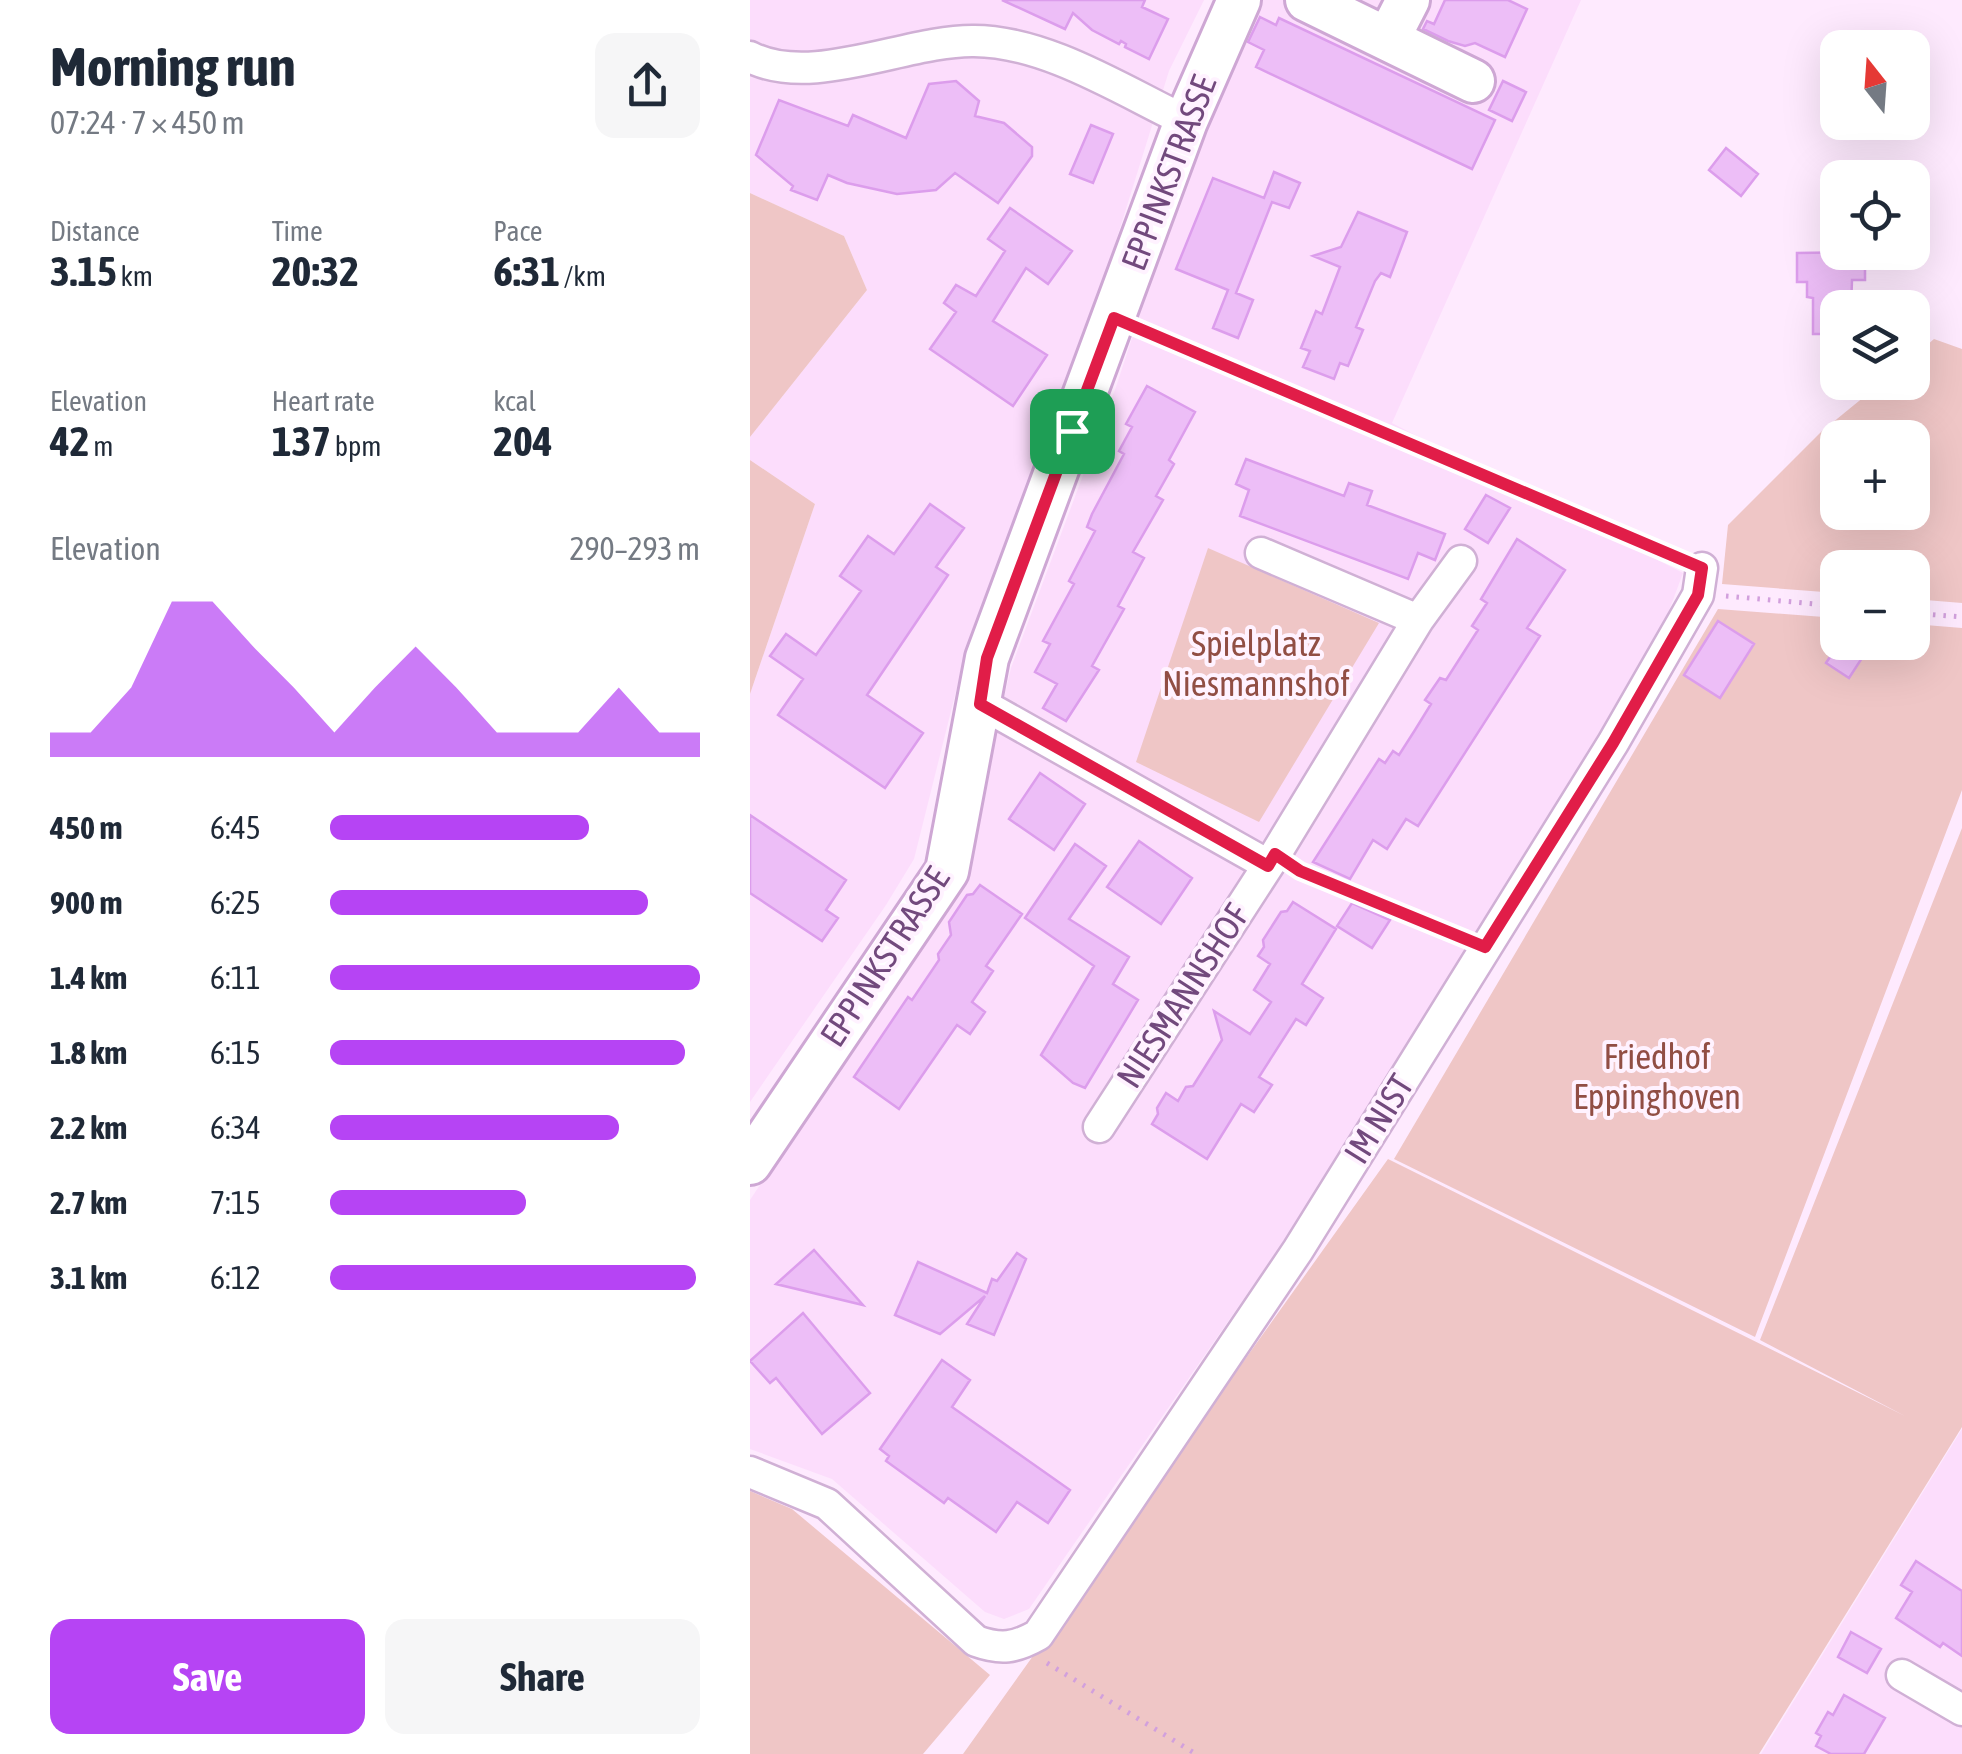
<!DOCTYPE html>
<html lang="en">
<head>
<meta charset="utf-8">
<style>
  :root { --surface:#fff; --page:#f6f6f7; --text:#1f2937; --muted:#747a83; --accent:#b644f4 }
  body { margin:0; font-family:"Asap Condensed",sans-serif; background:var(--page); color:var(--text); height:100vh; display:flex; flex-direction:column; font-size:38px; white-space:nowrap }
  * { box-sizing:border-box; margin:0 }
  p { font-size:32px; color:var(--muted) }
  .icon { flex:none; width:55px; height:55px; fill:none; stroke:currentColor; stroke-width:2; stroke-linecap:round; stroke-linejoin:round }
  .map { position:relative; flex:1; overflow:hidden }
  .details { display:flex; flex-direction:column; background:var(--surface); width:750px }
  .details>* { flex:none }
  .needle { width:65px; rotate:343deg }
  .controls { position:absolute; left:1070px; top:30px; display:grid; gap:20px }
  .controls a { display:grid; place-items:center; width:110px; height:110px; border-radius:20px; background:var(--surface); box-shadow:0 10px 40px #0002; font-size:50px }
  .pin { position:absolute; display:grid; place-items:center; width:85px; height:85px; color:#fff; margin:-42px; border-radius:20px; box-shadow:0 5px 15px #0006 }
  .round { display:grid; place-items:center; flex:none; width:105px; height:105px; border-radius:20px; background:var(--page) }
  .overview { display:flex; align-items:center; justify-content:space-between; height:170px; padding:0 50px }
  h1 { font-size:55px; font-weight:700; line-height:75px }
  .stats { display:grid; grid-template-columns:repeat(3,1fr); gap:15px; height:170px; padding:10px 50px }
  .stats div { display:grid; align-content:center }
  .stats b { font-size:42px; font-weight:700 }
  .stats small { font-size:28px; font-weight:400 }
  .stats p { font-size:28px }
  .chart { height:280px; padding:20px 50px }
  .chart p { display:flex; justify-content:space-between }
  .chart svg { width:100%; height:180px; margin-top:10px; fill:var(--accent); opacity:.7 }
  .button { display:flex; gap:20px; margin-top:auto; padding:20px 50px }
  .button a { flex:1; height:115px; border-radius:20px; background:var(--accent); color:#fff; font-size:40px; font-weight:700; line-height:115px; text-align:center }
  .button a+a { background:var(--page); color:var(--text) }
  ul { padding:0 50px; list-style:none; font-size:32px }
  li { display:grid; grid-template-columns:160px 120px 1fr; align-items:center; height:75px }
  li i { height:25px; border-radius:12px; background:var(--accent) }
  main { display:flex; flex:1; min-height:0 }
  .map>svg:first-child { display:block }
  .residential { fill:#fcddfc }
  .green { fill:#efc6c6; fill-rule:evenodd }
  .building { fill:#edbef7; stroke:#dc9dec; stroke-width:2.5 }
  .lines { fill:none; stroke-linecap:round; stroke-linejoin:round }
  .street-casing { stroke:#d0b0d5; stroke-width:35 }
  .secondary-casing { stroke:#cea7d4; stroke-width:48 }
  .path { stroke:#d2a0dd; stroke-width:5; stroke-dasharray:2.5 8; stroke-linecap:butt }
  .street { stroke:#fff; stroke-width:30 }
  .secondary { stroke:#fff; stroke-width:42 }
  .route-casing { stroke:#fff; stroke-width:20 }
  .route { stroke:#e11d48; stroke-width:12 }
  .labels { text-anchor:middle; stroke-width:8; stroke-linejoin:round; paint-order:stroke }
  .street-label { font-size:35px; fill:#72497d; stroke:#fff2ff }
  .park-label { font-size:35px; fill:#914e44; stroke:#fff2ff }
</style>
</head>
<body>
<main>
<section class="details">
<div class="overview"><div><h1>Morning run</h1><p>07:24 · 7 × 450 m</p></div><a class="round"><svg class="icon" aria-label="share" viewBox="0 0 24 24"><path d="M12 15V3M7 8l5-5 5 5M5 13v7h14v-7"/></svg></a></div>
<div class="stats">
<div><p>Distance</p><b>3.15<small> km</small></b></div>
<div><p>Time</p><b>20:32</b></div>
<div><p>Pace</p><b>6:31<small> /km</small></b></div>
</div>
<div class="stats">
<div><p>Elevation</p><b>42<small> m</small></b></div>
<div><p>Heart rate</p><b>137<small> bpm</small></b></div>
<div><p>kcal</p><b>204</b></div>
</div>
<div class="chart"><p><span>Elevation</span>290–293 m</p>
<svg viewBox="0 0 160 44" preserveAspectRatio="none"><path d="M0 44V38L10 38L20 27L30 6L40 6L50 17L60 27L70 38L80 27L90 17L100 27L110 38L120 38L130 38L140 27L150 38L160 38V44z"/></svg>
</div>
<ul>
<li><b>450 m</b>6:45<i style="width:70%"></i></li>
<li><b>900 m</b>6:25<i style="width:86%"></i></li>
<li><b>1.4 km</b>6:11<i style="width:100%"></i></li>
<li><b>1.8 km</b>6:15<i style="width:96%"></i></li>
<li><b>2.2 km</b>6:34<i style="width:78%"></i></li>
<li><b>2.7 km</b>7:15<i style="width:53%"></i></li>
<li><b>3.1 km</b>6:12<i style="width:99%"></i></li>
</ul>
<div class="button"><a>Save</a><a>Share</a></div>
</section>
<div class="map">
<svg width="1212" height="1754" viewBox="0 0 1212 1754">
  <rect width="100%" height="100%" fill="#feeafe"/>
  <path class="residential" d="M0,0H454L419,71L342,318L217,647L164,859L136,905L0,1102V694L65,504L0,460V437L117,290L94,236L0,193Z
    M510,0H831L642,423L933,573L910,635L831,769L712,958L603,1141L279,1609L254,1619L235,1612L82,1479L0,1449V1200L211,880L261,668L366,387L451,127Z
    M1212,1429V1754H1011Z"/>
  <path class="green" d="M0,193L94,236L117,290L0,437Z
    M1184,339L1212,349V603L1163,599L1162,568H1088L1087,593L972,584L978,525L1071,432L1131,383L1162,382L1163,357ZM1088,438H1162V512H1088Z
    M0,460L65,504L0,694Z
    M458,548L629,623L509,822L386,762Z
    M968,609L1087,618L1088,642H1162L1163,624L1212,628V790L1005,1337L644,1159Z
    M1212,828V1427L1009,1754H213L638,1159L1155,1416L1010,1340Z
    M0,1491L42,1509L240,1675L173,1754H0Z"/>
  <path class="building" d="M252,0H395L392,7L418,19L399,59L375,47L376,44L371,41L369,44L342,30L323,13L315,29Z
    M695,0H758L777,9L755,57L725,43L715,46L698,41L673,29L677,21L684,24Z
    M510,17L526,25L529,18L745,120L722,169L506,67L514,50L498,42Z
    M206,81L229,101L225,116L254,123L282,147V156L248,203L205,173L186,190L147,194L97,183L78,175L67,200L41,190L43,186L6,155L29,100L98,126L103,115L156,138L179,84Z
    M753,81L776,92L762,121L739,110Z
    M341,125L363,134L343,183L320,174Z
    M976,148L1008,174L991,196L959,170Z
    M524,172L550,183L539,208L522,202L486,293L503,300L488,338L463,328L478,290L426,269L463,178L514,198Z
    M260,208L322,251L298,284L276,268L243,321L297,355L263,406L180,349L206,312L194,303L206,285L226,296L255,251L238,239Z
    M608,212L657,232L640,277L631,273L625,281L606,327L613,330L598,366L590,363L584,379L553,367L560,351L551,348L566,311L572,314L590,267L563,256L591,247Z
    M1115,252V280H1102L1101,308H1088V334H1063V298L1057,297V282H1047V253Z
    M397,386L445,412L419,460L424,464L406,496L413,500L383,552L394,558L368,606L374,609L342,666L349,670L316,721L293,708L307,684L285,672L300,644L293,641L324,584L319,581L345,531L337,527L342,514L374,454L369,451L382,427L376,424Z
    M496,459L594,496L599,483L622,491L617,505L695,534L685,560L668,553L658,579L490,516L499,490L486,484Z
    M736,495L760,508L738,543L715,529Z
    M180,504L214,528L186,567L198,575L117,695L173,733L135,788L28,715L53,679L20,656L36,634L66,655L111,591L90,576L118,536L144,554Z
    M767,539L815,570L777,628L790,636L668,826L656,819L637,849L623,840L600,879L563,862L629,759L635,763L643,751L649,755L665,730L681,704L675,700L690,678L696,680L728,630L722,626L737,603L731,599Z
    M968,621L1004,644L970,698L934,675Z
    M1090,642L1114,655L1099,678L1076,663Z
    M290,773L335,804L304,850L259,819Z
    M0,815L96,880L76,910L88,918L72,941L0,893Z
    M389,841L442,878L411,924L357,887Z
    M325,844L356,866L319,919L379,957L363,984L388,1000L335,1088L323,1083L291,1055L344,966L275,918Z
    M230,885L272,914L236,966L243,971L222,1002L235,1012L220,1034L207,1025L149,1109L104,1077L158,997L162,1000L189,960L188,954L201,935L199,922L217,895L223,894Z
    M543,902L586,929L552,984L573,998L556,1025L546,1019L509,1077L522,1085L504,1112L491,1104L457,1159L402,1124L408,1114L407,1108L416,1093L428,1101L436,1087L443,1086L472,1040L464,1011L500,1034L521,1002L504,990L520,964L508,956L514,947L513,940L531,912L537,911Z
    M602,903L640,920L622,948L587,926Z
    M64,1250L113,1305L26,1284Z
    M267,1253L276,1259L244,1335L217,1324L235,1296L190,1334L145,1315L168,1262L237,1293L242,1279L247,1281Z
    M53,1313L120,1393L72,1434L26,1378L20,1383L0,1361Z
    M192,1360L220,1380L202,1407L320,1490L298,1523L267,1502L246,1532L198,1498L194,1503L136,1461L139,1456L130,1449Z
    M1166,1561L1212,1591V1656L1193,1643L1190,1647L1146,1618L1162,1592L1151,1585Z
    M1101,1632L1131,1649L1117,1673L1088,1657Z
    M1094,1695L1135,1718L1114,1754H1081L1066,1746L1071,1736L1066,1733L1078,1712L1083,1715Z"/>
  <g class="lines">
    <defs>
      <path id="street" d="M0,57C62,89 157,40 224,41C296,41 373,91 436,121
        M511,553L668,620
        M230,703L518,865
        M349,1127L525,855L668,620L711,561
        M0,1472L77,1504L226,1641C251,1650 265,1648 288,1635L548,1250L863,743L948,595L952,568
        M1152,1675L1212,1710"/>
      <path id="secondary" d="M557,0L723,81
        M638,39L658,0
        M0,1163L197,871L237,658L436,121L489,0"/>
    </defs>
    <use href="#street" class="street-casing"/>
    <use href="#secondary" class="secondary-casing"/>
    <path class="path" d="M394,330L927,557
      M976,596L1088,606
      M1162,613L1212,617
      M548,870L709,936
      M297,1663L446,1754"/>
    <use href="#street" class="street"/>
    <use href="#secondary" class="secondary"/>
  </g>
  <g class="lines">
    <defs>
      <path id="route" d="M364,318L952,568L948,595L863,743L735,947L550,871L525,854L518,866L230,704L237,658Z"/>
    </defs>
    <use href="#route" class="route-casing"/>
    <use href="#route" class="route"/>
  </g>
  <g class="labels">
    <g class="street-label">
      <text transform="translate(419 173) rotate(-69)" y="12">EPPINKSTRASSE</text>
      <text transform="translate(135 957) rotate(-57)" y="12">EPPINKSTRASSE</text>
      <text transform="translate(433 996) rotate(-57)" y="12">NIESMANNSHOF</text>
      <text transform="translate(629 1119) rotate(-58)" y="12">IM NIST</text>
    </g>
    <g class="park-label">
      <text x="506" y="656">Spielplatz<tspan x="506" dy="40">Niesmannshof</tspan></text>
      <text x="907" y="1069">Friedhof<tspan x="907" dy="40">Eppinghoven</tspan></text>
    </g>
  </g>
</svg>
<div class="controls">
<a><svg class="needle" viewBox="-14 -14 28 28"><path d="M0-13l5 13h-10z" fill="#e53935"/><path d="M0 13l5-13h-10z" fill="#747a83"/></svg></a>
<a><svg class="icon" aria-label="locate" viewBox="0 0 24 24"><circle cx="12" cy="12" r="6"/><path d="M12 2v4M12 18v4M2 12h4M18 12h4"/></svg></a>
<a><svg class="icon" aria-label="layers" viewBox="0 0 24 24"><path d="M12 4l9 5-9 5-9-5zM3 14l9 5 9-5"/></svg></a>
<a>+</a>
<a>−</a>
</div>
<div class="pin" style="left:322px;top:431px;background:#1e9e55"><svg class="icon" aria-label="arrive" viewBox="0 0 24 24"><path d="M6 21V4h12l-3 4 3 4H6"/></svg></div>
</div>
</main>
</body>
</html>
